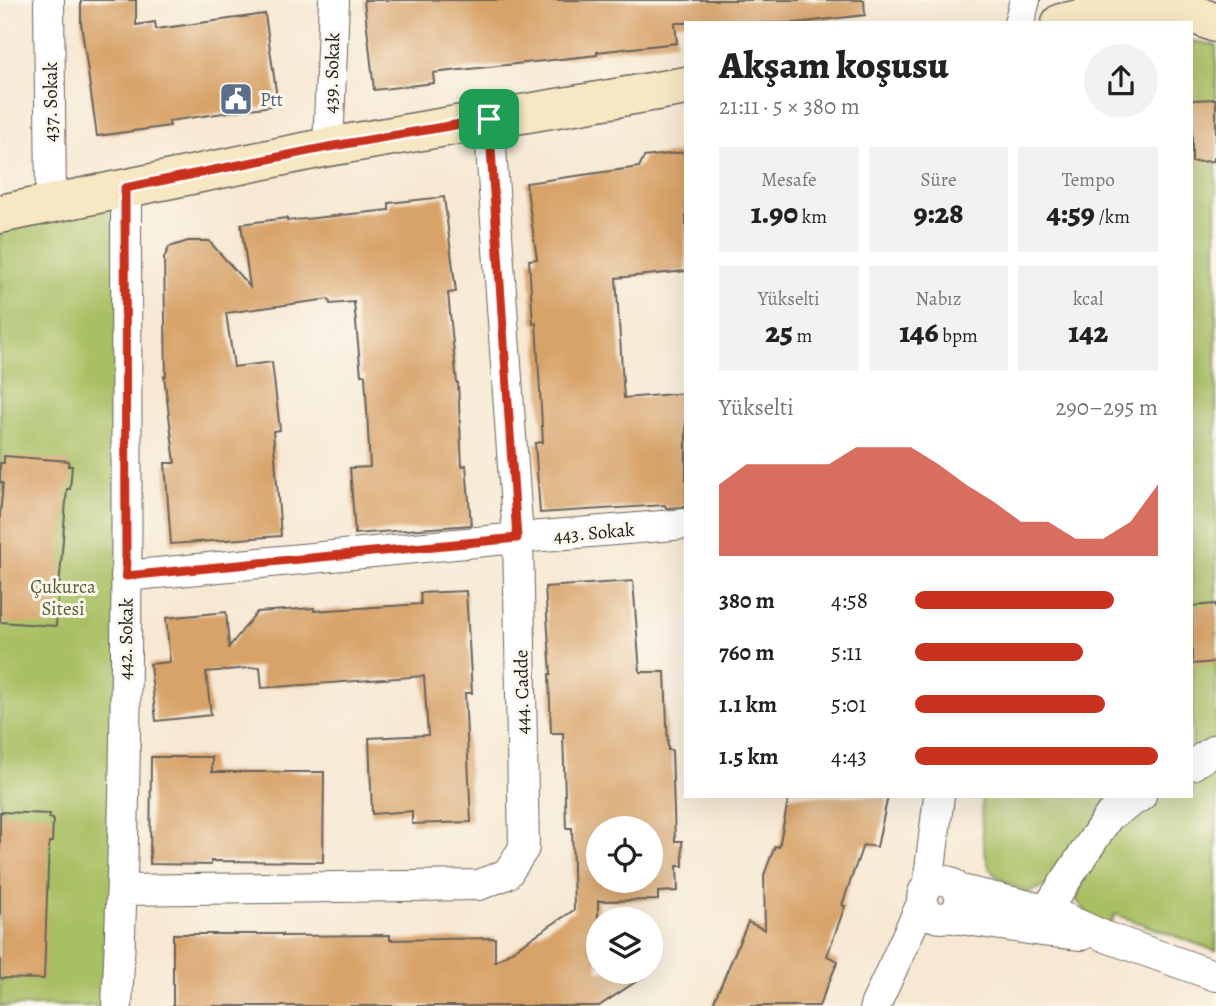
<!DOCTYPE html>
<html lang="tr">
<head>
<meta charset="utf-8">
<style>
  :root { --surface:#fff; --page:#f2f2f2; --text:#222; --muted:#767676; --accent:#c8321e }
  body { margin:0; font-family:Alegreya,serif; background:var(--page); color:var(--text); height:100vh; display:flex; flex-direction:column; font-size:26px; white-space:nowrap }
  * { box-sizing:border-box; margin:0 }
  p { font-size:23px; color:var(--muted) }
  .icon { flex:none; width:38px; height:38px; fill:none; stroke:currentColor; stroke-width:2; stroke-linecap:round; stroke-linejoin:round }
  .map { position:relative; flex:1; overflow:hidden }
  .details { position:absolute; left:684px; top:21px; width:509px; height:777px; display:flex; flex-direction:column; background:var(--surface); border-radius:0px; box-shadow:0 7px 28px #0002 }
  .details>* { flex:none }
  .fabs { position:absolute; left:586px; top:816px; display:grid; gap:14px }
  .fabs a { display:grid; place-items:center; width:77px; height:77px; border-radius:50%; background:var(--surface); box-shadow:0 7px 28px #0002; font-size:35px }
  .pin { position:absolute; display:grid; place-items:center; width:60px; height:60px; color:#fff; margin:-30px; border-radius:14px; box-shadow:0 4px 10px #0006 }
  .round { display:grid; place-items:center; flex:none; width:74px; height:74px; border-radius:37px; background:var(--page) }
  .overview { display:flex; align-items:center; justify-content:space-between; height:119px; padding:0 35px }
  h1 { font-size:38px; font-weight:800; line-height:52px }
  .metrics { display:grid; grid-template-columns:repeat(3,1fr); gap:10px; height:119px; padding:7px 35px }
  .metrics div { display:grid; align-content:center; border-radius:0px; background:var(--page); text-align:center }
  .metrics b { font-size:30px; font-weight:800 }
  .metrics small { font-size:19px; font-weight:400 }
  .metrics p { font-size:19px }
  .chart { height:196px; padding:14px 35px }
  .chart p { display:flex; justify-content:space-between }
  .chart svg { width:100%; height:126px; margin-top:7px; fill:var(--accent); opacity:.7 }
  ul { padding:0 35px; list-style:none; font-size:23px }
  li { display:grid; grid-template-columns:112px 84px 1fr; align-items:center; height:52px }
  li i { height:18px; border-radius:9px; background:var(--accent) }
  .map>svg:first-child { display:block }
  .green { fill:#a9bf63; stroke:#626e40; stroke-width:2 }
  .building { fill:#d8a369; fill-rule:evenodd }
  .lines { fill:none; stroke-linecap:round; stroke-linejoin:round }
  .street-casing { stroke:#69635c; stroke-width:32 }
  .secondary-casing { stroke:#69635c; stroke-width:41 }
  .street { stroke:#fff; stroke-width:30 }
  .secondary { stroke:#f7e8c3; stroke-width:38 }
  .route-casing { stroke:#fff; stroke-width:14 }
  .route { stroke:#c8321e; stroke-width:9 }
  .labels { text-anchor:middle; stroke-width:6; stroke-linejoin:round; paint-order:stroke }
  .street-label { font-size:19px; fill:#1c1c1c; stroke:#fbf7ec }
  .service-label { font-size:19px; fill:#4e5e75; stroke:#fbf7ec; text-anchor:start }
  .park-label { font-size:19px; fill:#545d38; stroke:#fbf7ec }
</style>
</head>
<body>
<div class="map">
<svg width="1216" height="1006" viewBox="0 0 1216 1006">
  <rect width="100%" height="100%" fill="#fbf7ec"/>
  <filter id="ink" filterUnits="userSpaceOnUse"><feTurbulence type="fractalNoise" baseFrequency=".0143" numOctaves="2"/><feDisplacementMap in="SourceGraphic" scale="14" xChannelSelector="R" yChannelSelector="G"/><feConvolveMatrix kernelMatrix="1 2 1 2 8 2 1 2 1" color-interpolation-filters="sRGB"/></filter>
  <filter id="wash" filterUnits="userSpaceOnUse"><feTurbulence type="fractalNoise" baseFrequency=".00686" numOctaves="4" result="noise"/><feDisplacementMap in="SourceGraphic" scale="28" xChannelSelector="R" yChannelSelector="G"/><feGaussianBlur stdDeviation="1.57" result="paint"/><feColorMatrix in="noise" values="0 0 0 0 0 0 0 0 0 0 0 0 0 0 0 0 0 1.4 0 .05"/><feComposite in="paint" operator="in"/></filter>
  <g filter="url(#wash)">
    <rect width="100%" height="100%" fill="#f7e8d3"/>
    <path class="green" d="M1192,41L1216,45V951L1115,914L1106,937L1076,899L1108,819L1050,884L1027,893C1019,889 998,878 993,873C981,858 981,815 982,796H1192Z
      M126,188L117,1006H0V214Z"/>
    <g id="blocks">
      <path class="building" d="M81,0H136V25L155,22L156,29L265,14L278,105L169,121L170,126L97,136L81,23Z
        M364,0H864L865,15L796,23H675L677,43L597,52V55L433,73L434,83L374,90Z
        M1216,99V158H1214V161L1192,162V100Z
        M686,152V271L616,278L624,398L686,393V507L666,508L665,505L540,513L535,443L543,442L536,323L533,324L529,260L537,259L526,183L639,167L644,157Z
        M444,197L456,292L448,293L457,383H458L462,466L466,465L471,525L355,534L350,468L370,467L365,375H361L354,302L330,304L329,299L226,313L234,367L272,362L280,430L273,431L281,536L171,544L165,463H175L164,376H166L164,258L169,247L188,241H209L250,287L241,224L287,218V221L389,210V203Z
        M4,456L69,461L68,466H72L70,489H67L56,626L0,622V515L3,483L0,482V463H4Z
        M633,581L640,672H665L668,750H672L675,841H682L683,866H677L678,891L658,892V900L598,901V971H652L599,1006H173V934H282V936L390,935V940L495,938V962L574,910L572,828H566L563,733H551L549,674H551L545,587ZM598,828H651V880H598Z
        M466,591L472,693H465L471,822L412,824V811L372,814L369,738L428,735L424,676L262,688L260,667L206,672L211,715L156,721L150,664L170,662L166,618L226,612L229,647L257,612L314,608V611L421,604L420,593Z
        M1216,604V662L1192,664V606Z
        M151,757H212V772H324L323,862L211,861V865L150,864Z
        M789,796H888L877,847L863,845L842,905L845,906L827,956L838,961L819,1006H712L748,922L765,930L764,875L775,846L779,847Z
        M0,812L50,814L49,818L53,819L52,842H49L44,979L0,978Z"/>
    </g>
  </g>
  <g filter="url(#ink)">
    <use href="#blocks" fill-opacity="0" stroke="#69635c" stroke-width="2"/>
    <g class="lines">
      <defs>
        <path id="street" d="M49,0L51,204
          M1019,23L1025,0
          M328,147L334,0
          M126,576L518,538L686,524
          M1192,765L1216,749
          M922 899a19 19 0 1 1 38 0a19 19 0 1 1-38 0Z
          M928,885L939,796
          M957,889L1046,910L1106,937L1216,976
          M122,890L479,885L507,874L524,848L518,538L489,119
          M1046,910L1109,816L1141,796
          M946,917L1042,931L1082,935
          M117,1006C130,734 126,461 126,188
          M875,1006L922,903"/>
        <path id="secondary" d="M1061,23L1079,19L1137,14L1190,13L1216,23
          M0,214L328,147L686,86"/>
      </defs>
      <use href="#street" class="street-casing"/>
      <use href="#secondary" class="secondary-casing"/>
      <use href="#street" class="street"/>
      <use href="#secondary" class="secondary"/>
    </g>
  </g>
  <g class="lines" filter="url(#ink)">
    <defs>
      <path id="route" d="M489,119L517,538L126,576L125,188L328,147Z"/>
    </defs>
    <use href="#route" class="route-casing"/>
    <use href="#route" class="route"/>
  </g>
  <defs>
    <symbol id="civic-square" viewBox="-11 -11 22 22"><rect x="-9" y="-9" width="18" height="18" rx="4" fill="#5c6f8a" stroke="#fbf7ec"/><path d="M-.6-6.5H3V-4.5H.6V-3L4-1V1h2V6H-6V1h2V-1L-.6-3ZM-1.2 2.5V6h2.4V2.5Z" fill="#fff"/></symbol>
  </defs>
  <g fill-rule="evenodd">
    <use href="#civic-square" x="217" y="80" width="38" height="38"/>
  </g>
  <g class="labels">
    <g class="street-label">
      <text transform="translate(331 73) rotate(-88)" y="7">439. Sokak</text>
      <text transform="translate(50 102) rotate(-90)" y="7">437. Sokak</text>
      <text transform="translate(594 532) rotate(-5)" y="7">443. Sokak</text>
      <text transform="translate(125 639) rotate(-89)" y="7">442. Sokak</text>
      <text transform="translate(521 692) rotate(-91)" y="7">444. Cadde</text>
    </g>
    <g class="service-label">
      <text x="260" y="106">Ptt</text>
    </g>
    <g class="park-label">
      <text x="63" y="593">Çukurca<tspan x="63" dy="22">Sitesi</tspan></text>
    </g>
  </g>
</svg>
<div class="fabs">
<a><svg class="icon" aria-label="locate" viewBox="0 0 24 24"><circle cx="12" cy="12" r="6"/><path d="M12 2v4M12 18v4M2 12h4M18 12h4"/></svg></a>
<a><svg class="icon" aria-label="layers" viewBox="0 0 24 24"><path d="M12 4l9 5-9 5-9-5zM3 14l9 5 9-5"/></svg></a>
</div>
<div class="pin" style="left:489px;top:119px;background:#1e9e55"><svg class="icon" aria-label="arrive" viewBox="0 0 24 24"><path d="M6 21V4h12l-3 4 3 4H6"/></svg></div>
<section class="details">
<div class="overview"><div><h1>Akşam koşusu</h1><p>21:11 · 5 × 380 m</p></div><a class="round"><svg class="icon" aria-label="share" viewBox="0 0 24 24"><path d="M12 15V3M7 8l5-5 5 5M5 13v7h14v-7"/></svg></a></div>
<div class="metrics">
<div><p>Mesafe</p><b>1.90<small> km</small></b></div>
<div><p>Süre</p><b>9:28</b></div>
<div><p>Tempo</p><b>4:59<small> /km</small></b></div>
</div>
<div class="metrics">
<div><p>Yükselti</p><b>25<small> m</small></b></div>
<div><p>Nabız</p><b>146<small> bpm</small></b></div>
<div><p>kcal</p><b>142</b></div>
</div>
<div class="chart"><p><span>Yükselti</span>290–295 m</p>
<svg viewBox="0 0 160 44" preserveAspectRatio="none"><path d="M0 44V19L10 12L20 12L30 12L40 12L50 6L60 6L70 6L80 12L90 19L100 25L110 32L120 32L130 38L140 38L150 32L160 19V44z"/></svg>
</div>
<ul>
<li><b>380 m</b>4:58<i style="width:82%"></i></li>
<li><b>760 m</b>5:11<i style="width:69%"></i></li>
<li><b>1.1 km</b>5:01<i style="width:78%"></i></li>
<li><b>1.5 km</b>4:43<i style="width:100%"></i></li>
</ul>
</section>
</div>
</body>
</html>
